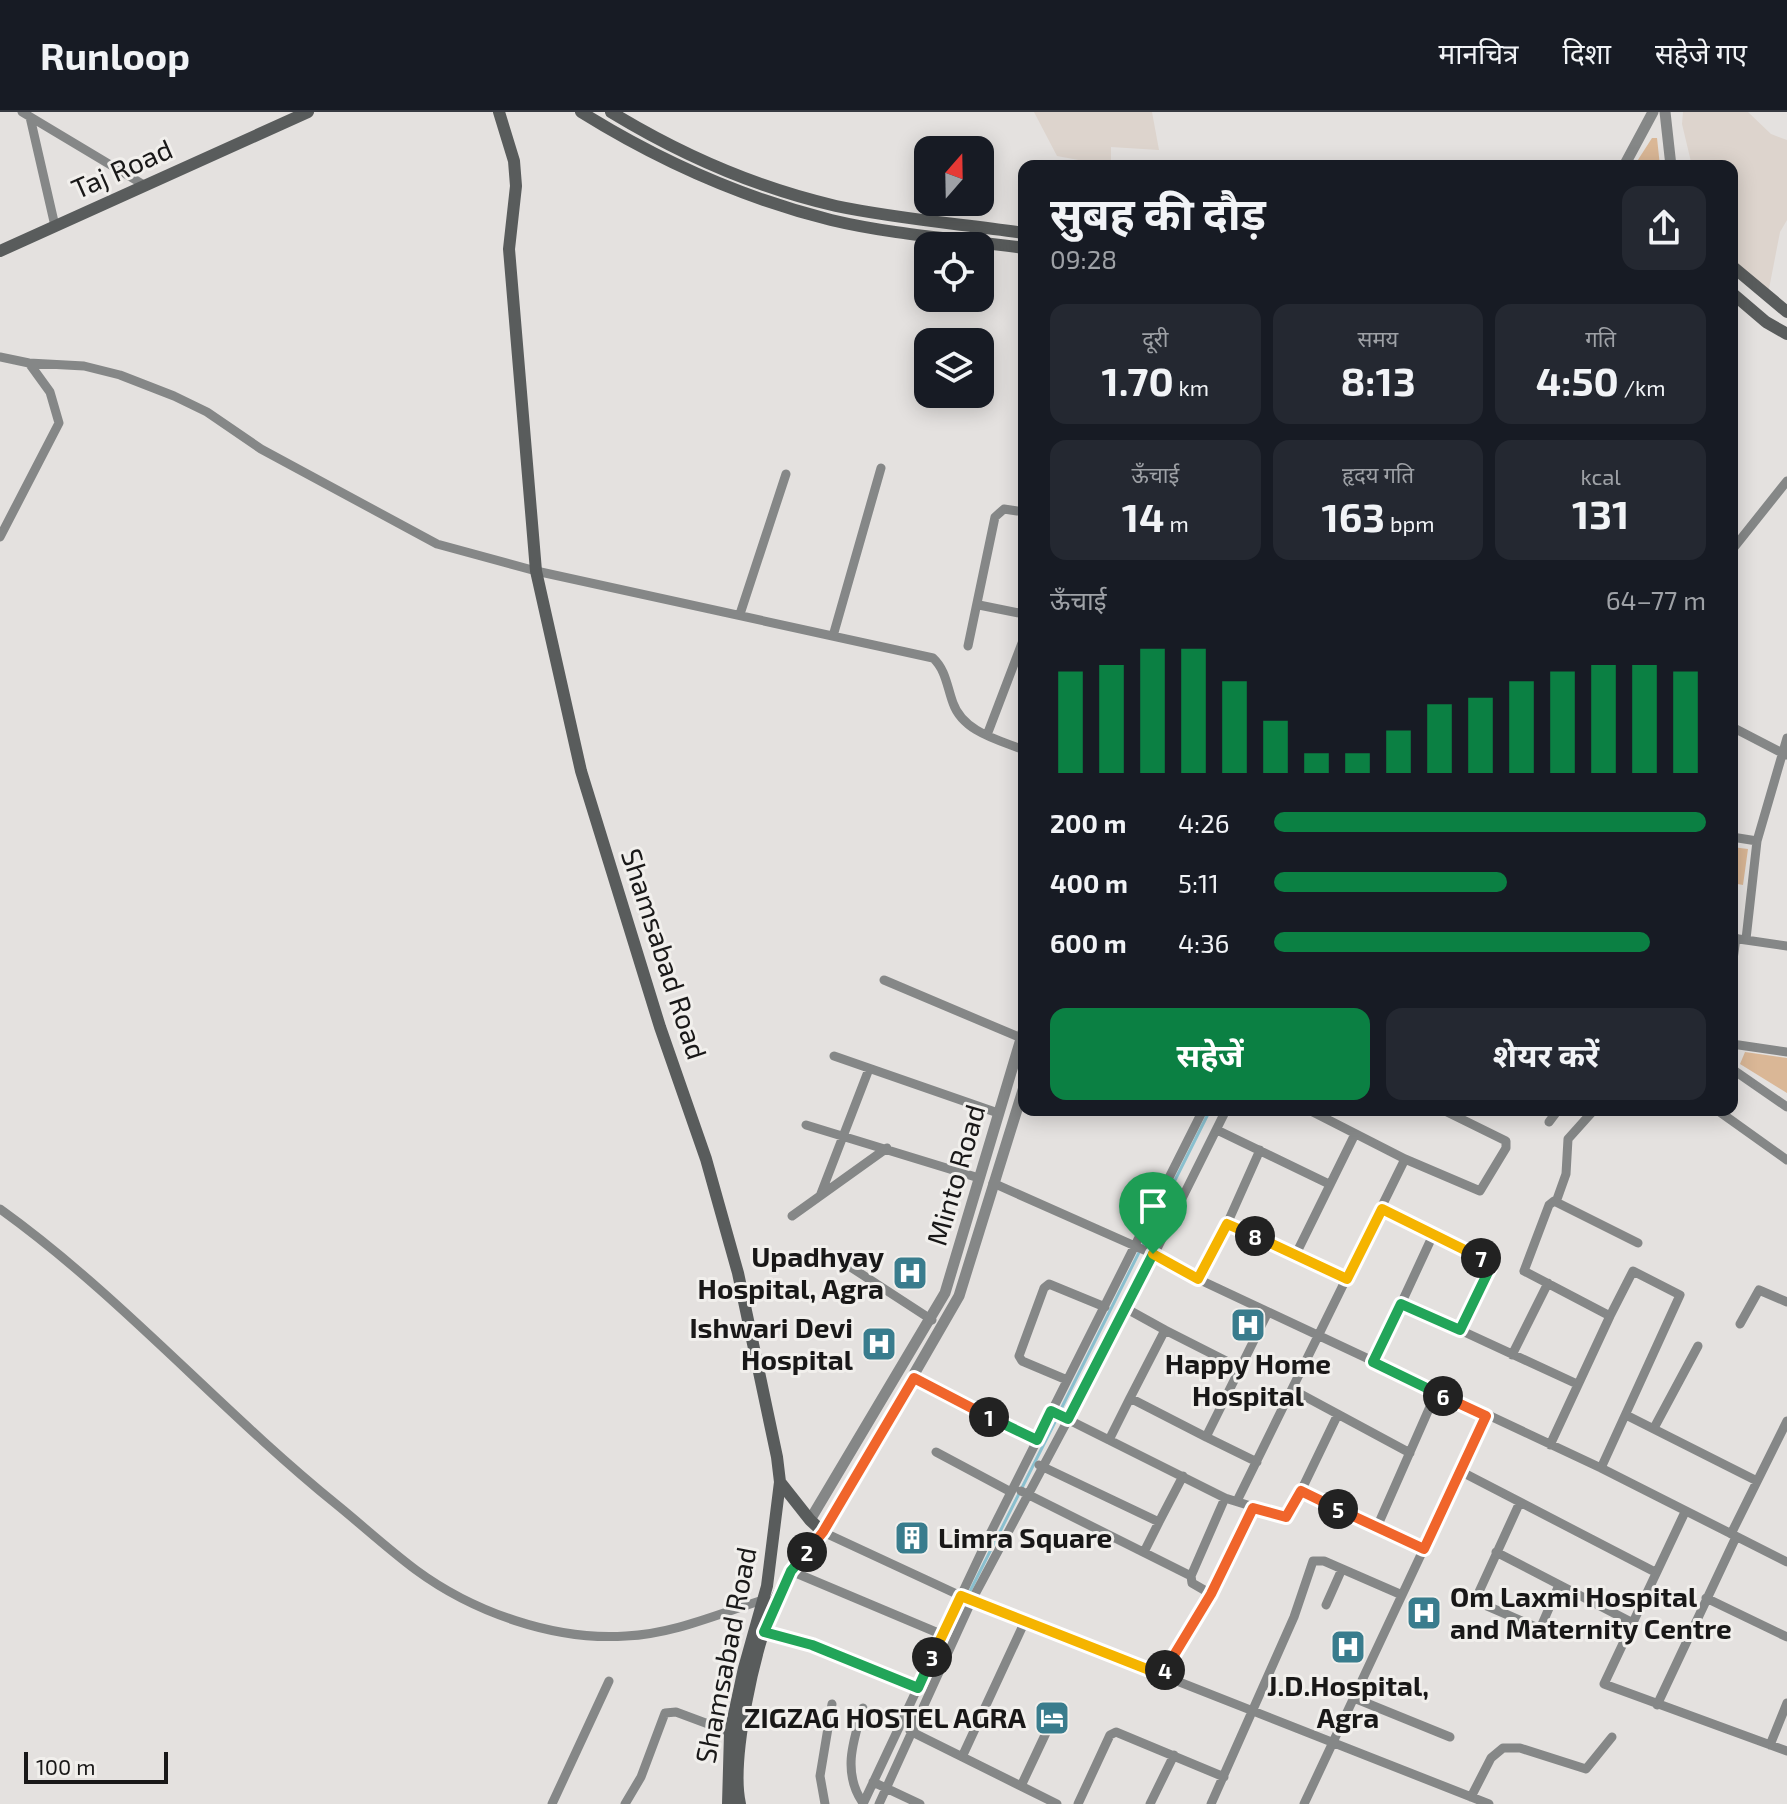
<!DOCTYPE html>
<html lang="hi">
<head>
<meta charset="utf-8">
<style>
  :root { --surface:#171b24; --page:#242831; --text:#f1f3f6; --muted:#9ea1a6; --line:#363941; --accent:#0b8043 }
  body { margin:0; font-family:"Exo 2","Noto Sans Devanagari",sans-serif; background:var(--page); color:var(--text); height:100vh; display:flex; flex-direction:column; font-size:30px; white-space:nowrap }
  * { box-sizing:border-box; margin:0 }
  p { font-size:26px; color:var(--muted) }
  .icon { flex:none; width:44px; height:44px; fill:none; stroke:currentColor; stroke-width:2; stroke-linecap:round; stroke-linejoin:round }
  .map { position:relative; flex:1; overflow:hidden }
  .sheet { position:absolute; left:1018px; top:48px; width:720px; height:956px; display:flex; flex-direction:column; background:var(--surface); border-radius:16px; box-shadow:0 4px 20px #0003 }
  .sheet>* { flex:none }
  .needle { width:52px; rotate:20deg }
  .tools { position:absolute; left:914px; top:24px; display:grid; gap:16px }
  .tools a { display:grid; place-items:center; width:80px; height:80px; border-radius:16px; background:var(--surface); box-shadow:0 4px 20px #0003; font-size:40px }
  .scale { position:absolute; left:24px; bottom:20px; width:144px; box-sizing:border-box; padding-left:8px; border:4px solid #191818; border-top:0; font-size:22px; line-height:28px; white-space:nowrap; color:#191818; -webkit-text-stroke:6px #f1efec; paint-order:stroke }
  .pin { position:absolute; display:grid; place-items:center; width:68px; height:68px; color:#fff; margin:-82px -34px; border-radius:50% 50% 50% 0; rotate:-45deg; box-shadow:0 0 8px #0007 }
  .pin .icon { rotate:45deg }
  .km { position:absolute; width:40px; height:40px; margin:-20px; border-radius:50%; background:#222; color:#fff; font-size:22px; line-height:40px; text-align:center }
  .round { display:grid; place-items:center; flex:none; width:84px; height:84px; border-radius:16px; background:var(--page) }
  .headline { display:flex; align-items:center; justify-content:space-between; height:136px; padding:0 32px }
  h1 { font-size:44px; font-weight:700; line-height:60px }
  .figures { display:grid; grid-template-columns:repeat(3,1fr); gap:12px; height:136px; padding:8px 32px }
  .figures div { display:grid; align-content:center; border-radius:16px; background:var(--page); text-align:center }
  .figures b { font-size:40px; font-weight:700 }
  .figures small { font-size:22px; font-weight:400 }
  .figures p { font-size:22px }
  .chart { height:224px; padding:16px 32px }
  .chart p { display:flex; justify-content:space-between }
  .chart svg { width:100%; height:144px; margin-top:8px; stroke:var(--accent); stroke-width:6 }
  .primary-button { display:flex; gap:16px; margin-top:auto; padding:16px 32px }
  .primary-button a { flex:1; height:92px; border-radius:16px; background:var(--accent); color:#fff; font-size:32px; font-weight:700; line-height:92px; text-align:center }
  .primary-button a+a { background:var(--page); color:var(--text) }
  ul { padding:0 32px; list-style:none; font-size:26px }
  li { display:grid; grid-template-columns:128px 96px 1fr; align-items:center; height:60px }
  li i { height:20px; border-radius:10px; background:var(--accent) }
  header { display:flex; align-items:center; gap:48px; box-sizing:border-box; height:112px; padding:0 40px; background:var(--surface); border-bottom:2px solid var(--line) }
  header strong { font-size:38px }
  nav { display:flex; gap:44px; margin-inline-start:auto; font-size:28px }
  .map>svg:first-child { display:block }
  .built { fill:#ddd4cd }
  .green { fill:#dab796 }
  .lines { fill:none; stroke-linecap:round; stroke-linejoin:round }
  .stream { stroke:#8ac0cf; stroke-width:3 }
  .minor { stroke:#858787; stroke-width:9 }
  .tertiary { stroke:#858787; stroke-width:11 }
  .secondary { stroke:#595c5c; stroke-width:12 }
  .split-1-casing { stroke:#fff; stroke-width:16 }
  .split-2-casing { stroke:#fff; stroke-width:16 }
  .split-3-casing { stroke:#fff; stroke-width:16 }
  .split-4-casing { stroke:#fff; stroke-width:16 }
  .split-5-casing { stroke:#fff; stroke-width:16 }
  .split-6-casing { stroke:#fff; stroke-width:16 }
  .split-7-casing { stroke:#fff; stroke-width:16 }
  .split-8-casing { stroke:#fff; stroke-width:16 }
  .split-9-casing { stroke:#fff; stroke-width:16 }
  .split-1 { stroke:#22a559; stroke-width:10 }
  .split-2 { stroke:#f0652b; stroke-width:10 }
  .split-3 { stroke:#22a559; stroke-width:10 }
  .split-4 { stroke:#f5b400; stroke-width:10 }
  .split-5 { stroke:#f0652b; stroke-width:10 }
  .split-6 { stroke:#f0652b; stroke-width:10 }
  .split-7 { stroke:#22a559; stroke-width:10 }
  .split-8 { stroke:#f5b400; stroke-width:10 }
  .split-9 { stroke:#f5b400; stroke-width:10 }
  .labels { text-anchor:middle; stroke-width:6; stroke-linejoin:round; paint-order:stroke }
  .street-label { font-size:28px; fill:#191818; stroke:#f1efec }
  .poi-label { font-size:28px; font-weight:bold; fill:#191818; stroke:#f1efec; text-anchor:end }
</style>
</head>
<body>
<header>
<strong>Runloop</strong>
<nav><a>मानचित्र</a><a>दिशा</a><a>सहेजे गए</a></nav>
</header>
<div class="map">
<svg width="1787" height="1692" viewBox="0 0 1787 1692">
  <rect width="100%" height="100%" fill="#e4e1df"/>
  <path class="built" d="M1034,0H1152L1159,38L1111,35V54L1057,44Z
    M1683,0H1748L1771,22L1787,28V108L1780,120L1768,182L1732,151V54H1692L1682,12Z"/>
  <path class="green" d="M1652,26H1657L1660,54H1634Z
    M1732,735L1748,737L1743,773L1732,771Z
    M1745,940L1787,946V981L1740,952Z"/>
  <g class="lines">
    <path class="stream" d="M1060,1299L1210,998
      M935,1549L1057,1306"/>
    <path class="minor" d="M22,0L144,73
      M30,5L55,114
      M0,245L29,251L84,254L120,263L174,284L207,300L261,337L437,432L536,459L933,546C946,558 947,575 953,591C963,620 999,628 1024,638
      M0,425L59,311L50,280L29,251
      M1732,438L1787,369
      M979,493L1024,502
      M740,502L786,362
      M833,524L881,356
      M968,534L995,405L1004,397L1024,400
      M1732,615L1786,643
      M987,623L1024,526
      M1732,725L1757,729
      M1732,826L1787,834
      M1746,827L1757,729L1787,626
      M1732,855L1736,826
      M884,868L1021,926
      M1732,932L1787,940
      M834,944L998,1001
      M1732,957L1787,995
      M1309,998L1405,1047L1480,1079L1506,1036V1029L1443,998
      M1717,998L1787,1048
      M1549,1010L1558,998
      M806,1013L979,1066
      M1217,1018L1329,1072
      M993,1071L1153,1142L1198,1167L1601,1356L1787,1450
      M820,1084L869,957
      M1556,1090L1566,1062L1568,1027L1594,998
      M0,1097C121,1184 220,1298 336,1392C363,1414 388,1437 416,1458C473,1500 554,1529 626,1524C674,1522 720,1501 766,1487
      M792,1104L887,1036
      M1227,1112L1260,1038
      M1296,1142L1355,1022
      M849,1154L932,1208
      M1198,1167L1227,1112L1347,1167
      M1401,1192L1433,1123
      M1127,1197L1165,1218
      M1740,1212L1759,1178L1787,1190
      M1460,1218L1577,1272
      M1512,1243L1548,1171
      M1373,1250L1401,1192L1460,1218L1490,1152L1382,1097
      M914,1266L1037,1328
      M1067,1268L1022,1249L1019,1244L1044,1176L1049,1172L1105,1195
      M1293,1278L1410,1341
      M1130,1286L1165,1218L1240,1256
      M1051,1299L1225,1386L1286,1405L1301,1379
      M1338,1302L1301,1379L1377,1415L1436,1281
      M1626,1303L1757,1369
      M1654,1316L1698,1234
      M1109,1328L1130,1286L1206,1325
      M1550,1333L1610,1204L1524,1159L1549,1093L1554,1089L1638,1131
      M936,1340L1011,1380
      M1257,1350L1206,1325L1268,1200
      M1039,1353L1159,1410L1183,1364
      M1601,1356L1680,1183L1633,1159L1610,1204
      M1460,1359L1655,1460
      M1021,1379L1191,1464L1192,1471L1211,1482
      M1237,1389L1405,1047
      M1520,1390L1478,1482V1490L1540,1517L1559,1473
      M1685,1400L1604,1572L1787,1639
      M1377,1415L1424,1437
      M823,1420L961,1484L1489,1692
      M1731,1422L1787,1309
      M1144,1440L1159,1410
      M1496,1440L1631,1510
      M791,1459L943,1523
      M1191,1464L1225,1386
      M1706,1486L1787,1525
      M1326,1493L1342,1457
      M764,1520L812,1533L918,1576
      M1162,1563L1211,1482L1253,1396
      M1354,1586L1450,1625
      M1657,1593L1736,1425
      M863,1596C853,1629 842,1661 863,1691
      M910,1619L1057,1692
      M1770,1633L1787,1591
      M962,1645L1025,1509
      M873,1670L920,1692
      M1021,1674L1053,1606
      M1471,1685L1491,1646L1503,1636H1520L1586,1657L1612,1625
      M552,1692L609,1569
      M625,1692L641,1665L665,1601L676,1600L735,1622
      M825,1692L820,1664L832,1592
      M863,1692L991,1420L1203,998
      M879,1692L972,1488L1127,1197L1226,998
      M1078,1692L1110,1623L1116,1620L1224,1665
      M1150,1692L1174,1643
      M1211,1692L1294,1505L1313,1449H1324L1402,1483
      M1304,1692L1486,1304"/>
    <path class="tertiary" d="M1665,0L1671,54
      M1624,54L1653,0
      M810,1408L945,1181L1024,917
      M823,1420L959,1184L1024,975"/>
    <path class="secondary" d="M499,0L514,49L516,74L509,137L536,459L581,659L660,915L706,1047L738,1161L777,1345L780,1370L767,1474L744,1556L730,1621L728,1692
      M581,0C658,48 743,86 831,108C894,123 960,127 1024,136
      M611,0C680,42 758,76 836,94C898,107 962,112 1024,121
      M0,139L308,0
      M1732,154L1787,200
      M1732,181L1766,210L1787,222
      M740,1692C730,1648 755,1533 774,1491C787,1464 805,1442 823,1420L810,1408L780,1370"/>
  </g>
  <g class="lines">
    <defs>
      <path id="split-1" d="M989,1305L1037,1328L1051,1299L1068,1307L1153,1142"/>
      <path id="split-2" d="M807,1440L823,1420L914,1266L989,1305"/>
      <path id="split-3" d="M807,1440L791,1459L764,1520L812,1533L918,1576L932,1545"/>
      <path id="split-4" d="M932,1545L961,1484L1162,1563L1165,1558"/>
      <path id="split-5" d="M1165,1558L1211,1482L1253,1396L1286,1405L1301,1379L1338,1397"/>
      <path id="split-6" d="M1338,1397L1424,1437L1486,1304L1443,1284"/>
      <path id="split-7" d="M1443,1284L1373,1250L1401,1192L1460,1218L1490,1156L1488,1149L1481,1146"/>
      <path id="split-8" d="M1255,1124L1347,1167L1382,1097L1481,1146"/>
      <path id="split-9" d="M1153,1142L1198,1167L1227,1112L1255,1124"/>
    </defs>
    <use href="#split-1" class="split-1-casing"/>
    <use href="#split-2" class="split-2-casing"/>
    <use href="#split-3" class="split-3-casing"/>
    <use href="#split-4" class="split-4-casing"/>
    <use href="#split-5" class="split-5-casing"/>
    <use href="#split-6" class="split-6-casing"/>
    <use href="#split-7" class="split-7-casing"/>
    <use href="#split-8" class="split-8-casing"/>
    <use href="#split-9" class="split-9-casing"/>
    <use href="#split-1" class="split-1"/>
    <use href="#split-2" class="split-2"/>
    <use href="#split-3" class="split-3"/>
    <use href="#split-4" class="split-4"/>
    <use href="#split-5" class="split-5"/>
    <use href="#split-6" class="split-6"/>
    <use href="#split-7" class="split-7"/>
    <use href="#split-8" class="split-8"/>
    <use href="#split-9" class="split-9"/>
  </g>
  <defs>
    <symbol id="hospital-square" viewBox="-11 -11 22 22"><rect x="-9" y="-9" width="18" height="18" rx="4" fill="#397c8d" stroke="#f1efec"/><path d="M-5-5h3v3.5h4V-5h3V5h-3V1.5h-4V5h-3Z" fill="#fff"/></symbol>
    <symbol id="building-square" viewBox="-11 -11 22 22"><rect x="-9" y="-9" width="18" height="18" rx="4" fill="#397c8d" stroke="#f1efec"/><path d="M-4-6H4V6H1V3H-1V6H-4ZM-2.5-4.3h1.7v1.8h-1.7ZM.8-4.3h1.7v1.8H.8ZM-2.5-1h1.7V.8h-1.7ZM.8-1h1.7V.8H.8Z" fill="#fff"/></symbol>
    <symbol id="hotel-square" viewBox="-11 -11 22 22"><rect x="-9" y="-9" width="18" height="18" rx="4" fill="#397c8d" stroke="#f1efec"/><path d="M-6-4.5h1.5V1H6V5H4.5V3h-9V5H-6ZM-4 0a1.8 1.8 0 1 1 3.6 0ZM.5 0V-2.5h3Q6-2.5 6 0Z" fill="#fff"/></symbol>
  </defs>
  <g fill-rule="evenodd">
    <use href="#hospital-square" x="890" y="1141" width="40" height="40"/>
    <use href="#hospital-square" x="1228" y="1193" width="40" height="40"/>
    <use href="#hospital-square" x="859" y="1212" width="40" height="40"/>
    <use href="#building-square" x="892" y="1406" width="40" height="40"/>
    <use href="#hospital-square" x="1404" y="1481" width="40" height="40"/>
    <use href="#hospital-square" x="1328" y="1515" width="40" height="40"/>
    <use href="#hotel-square" x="1032" y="1586" width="40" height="40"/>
  </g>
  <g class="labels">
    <g class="street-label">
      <text transform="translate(122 57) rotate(-24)" y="10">Taj Road</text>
      <text transform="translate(664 842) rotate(72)" y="10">Shamsabad Road</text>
      <text transform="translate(956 1063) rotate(-74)" y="10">Minto Road</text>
      <text transform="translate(726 1543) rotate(-79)" y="10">Shamsabad Road</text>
    </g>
    <g class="poi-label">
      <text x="884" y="1155">Upadhyay<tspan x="884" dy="32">Hospital, Agra</tspan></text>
      <text x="853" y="1226">Ishwari Devi<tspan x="853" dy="32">Hospital</tspan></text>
      <text x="1248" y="1262" text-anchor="middle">Happy Home<tspan x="1248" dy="32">Hospital</tspan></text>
      <text x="938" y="1436" text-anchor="start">Limra Square</text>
      <text x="1450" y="1495" text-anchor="start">Om Laxmi Hospital<tspan x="1450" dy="32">and Maternity Centre</tspan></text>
      <text x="1348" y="1584" text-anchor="middle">J.D.Hospital,<tspan x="1348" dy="32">Agra</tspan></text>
      <text x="1026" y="1616">ZIGZAG HOSTEL AGRA</text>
    </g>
  </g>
</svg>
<div class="tools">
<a><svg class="needle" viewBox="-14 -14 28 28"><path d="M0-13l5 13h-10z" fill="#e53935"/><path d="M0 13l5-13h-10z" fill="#9ea1a6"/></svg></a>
<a><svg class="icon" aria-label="locate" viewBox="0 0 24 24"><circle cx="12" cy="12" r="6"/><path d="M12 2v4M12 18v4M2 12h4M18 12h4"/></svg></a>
<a><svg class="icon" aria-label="layers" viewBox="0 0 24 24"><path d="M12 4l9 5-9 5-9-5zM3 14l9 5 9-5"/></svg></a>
</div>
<div class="scale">100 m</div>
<div class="pin" style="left:1153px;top:1142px;background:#1e9e55"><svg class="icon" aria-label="arrive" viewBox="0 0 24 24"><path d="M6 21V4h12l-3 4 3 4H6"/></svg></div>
<b class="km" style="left:989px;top:1305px">1</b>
<b class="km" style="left:807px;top:1440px">2</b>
<b class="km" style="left:932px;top:1545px">3</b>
<b class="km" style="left:1165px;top:1558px">4</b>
<b class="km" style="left:1338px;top:1397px">5</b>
<b class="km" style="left:1443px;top:1284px">6</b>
<b class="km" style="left:1481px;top:1146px">7</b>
<b class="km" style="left:1255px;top:1124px">8</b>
<section class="sheet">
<div class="headline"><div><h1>सुबह की दौड़</h1><p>09:28</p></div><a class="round"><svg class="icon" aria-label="share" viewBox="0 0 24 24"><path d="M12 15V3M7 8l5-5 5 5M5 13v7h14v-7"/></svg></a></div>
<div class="figures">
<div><p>दूरी</p><b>1.70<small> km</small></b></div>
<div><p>समय</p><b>8:13</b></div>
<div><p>गति</p><b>4:50<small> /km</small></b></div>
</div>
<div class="figures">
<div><p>ऊँचाई</p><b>14<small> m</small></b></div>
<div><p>हृदय गति</p><b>163<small> bpm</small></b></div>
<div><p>kcal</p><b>131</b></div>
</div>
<div class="chart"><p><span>ऊँचाई</span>64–77 m</p>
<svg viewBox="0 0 160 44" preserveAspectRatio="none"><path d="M5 44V13M15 44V11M25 44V6M35 44V6M45 44V16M55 44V28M65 44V38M75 44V38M85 44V31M95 44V23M105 44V21M115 44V16M125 44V13M135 44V11M145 44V11M155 44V13"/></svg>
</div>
<ul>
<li><b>200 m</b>4:26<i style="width:100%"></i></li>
<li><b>400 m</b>5:11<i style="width:54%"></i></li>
<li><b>600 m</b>4:36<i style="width:87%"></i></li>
</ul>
<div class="primary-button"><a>सहेजें</a><a>शेयर करें</a></div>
</section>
</div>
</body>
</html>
